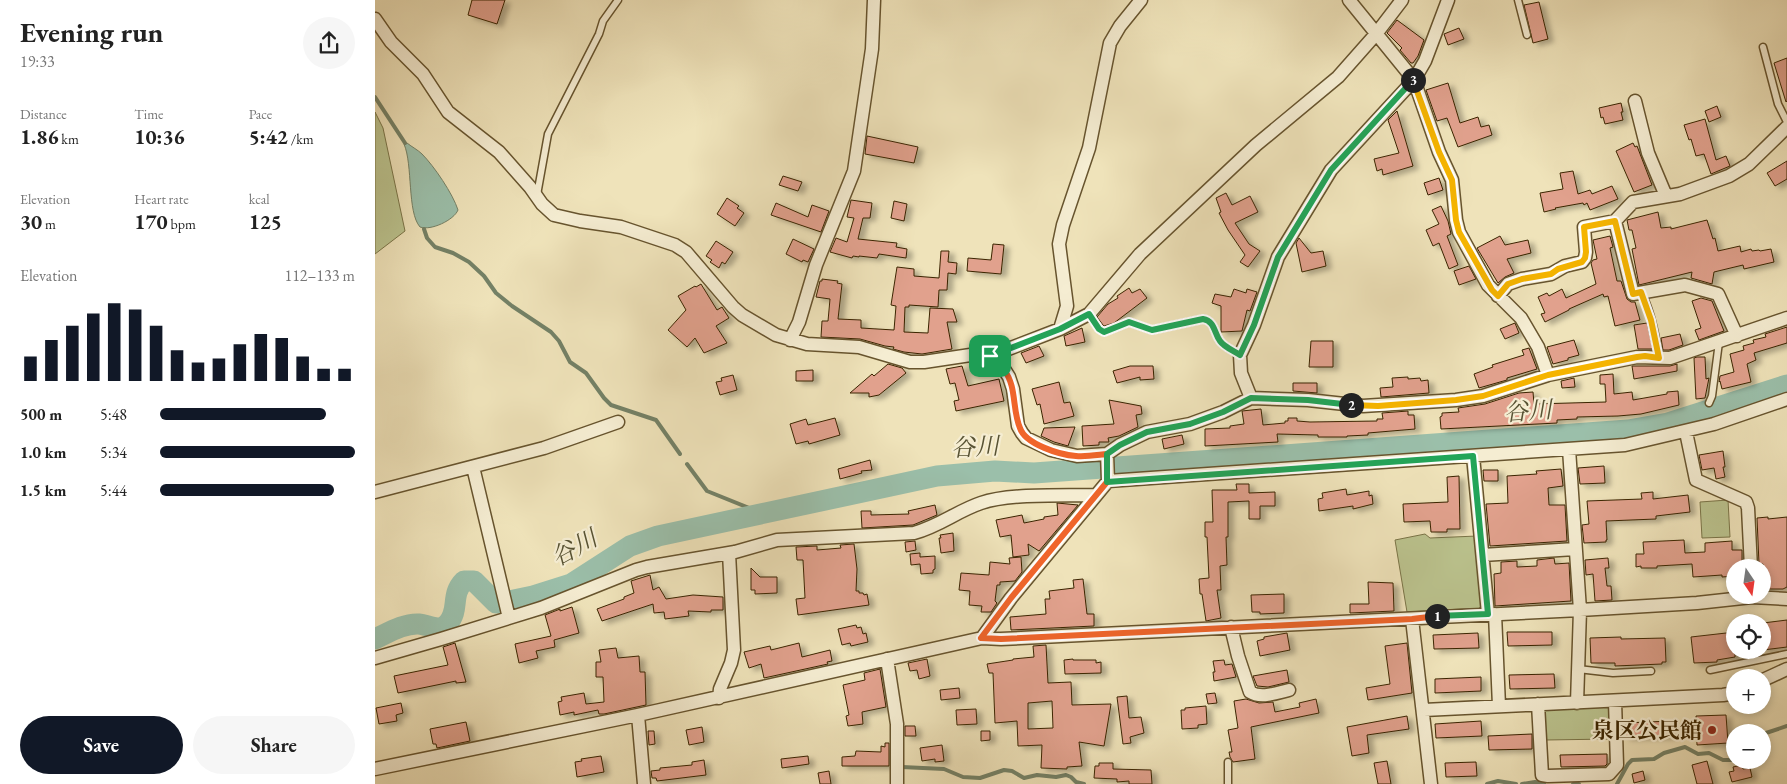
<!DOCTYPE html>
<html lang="en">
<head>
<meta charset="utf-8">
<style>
  :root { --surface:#fff; --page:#f6f6f6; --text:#222; --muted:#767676; --accent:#111827 }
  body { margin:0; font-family:"EB Garamond","Noto Serif JP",serif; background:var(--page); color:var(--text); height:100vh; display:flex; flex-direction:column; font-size:19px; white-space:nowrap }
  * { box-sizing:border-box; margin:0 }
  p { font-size:16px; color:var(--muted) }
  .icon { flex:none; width:28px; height:28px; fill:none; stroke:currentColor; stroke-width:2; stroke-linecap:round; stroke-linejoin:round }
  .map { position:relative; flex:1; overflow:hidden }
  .sheet { display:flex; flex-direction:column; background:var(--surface); width:375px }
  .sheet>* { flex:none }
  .needle { width:32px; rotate:167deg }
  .buttons { position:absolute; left:1351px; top:559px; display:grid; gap:10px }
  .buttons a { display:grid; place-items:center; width:45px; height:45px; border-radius:50%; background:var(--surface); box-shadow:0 2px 8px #0003; font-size:25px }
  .pin { position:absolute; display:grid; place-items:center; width:42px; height:42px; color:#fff; margin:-21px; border-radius:10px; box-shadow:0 2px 8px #0006 }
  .km { position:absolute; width:25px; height:25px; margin:-12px; border-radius:50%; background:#222; color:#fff; font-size:14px; line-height:25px; text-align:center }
  .round { display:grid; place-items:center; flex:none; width:52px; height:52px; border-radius:26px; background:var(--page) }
  .overview { display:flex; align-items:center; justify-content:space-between; height:85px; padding:0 20px }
  h1 { font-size:28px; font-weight:700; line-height:38px }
  .figures { display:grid; grid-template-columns:repeat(3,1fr); gap:8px; height:85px; padding:5px 20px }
  .figures div { display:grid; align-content:center }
  .figures b { font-size:21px; font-weight:700 }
  .figures small { font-size:14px; font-weight:400 }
  .figures p { font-size:14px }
  .chart { height:140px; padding:10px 20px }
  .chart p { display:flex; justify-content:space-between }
  .chart svg { width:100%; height:90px; margin-top:5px; stroke:var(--accent); stroke-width:6 }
  .action { display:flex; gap:10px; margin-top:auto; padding:10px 20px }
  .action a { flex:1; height:58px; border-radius:30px; background:var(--accent); color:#fff; font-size:20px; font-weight:700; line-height:58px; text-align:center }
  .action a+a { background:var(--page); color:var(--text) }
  ul { padding:0 20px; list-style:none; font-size:16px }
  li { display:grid; grid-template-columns:80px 60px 1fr; align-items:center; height:38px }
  li i { height:12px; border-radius:6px; background:var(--accent) }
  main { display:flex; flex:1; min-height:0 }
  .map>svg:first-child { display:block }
  .green { fill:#bbc38e; stroke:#7a7447 }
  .water { fill:#9bbfaa; stroke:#748166 }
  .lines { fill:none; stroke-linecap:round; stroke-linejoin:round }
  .stream { stroke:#748166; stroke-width:4 }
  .river { stroke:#9bbfaa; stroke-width:21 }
  .building { fill:#e1a18d; stroke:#3a2400; fill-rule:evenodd; filter:url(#shadow) }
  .lane-casing { stroke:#67542e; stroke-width:9 }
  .street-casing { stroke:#67542e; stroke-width:15 }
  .lane { stroke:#f5edd2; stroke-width:6 }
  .street { stroke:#f5edd2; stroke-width:12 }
  .split-1-casing { stroke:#fff; stroke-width:10 }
  .split-2-casing { stroke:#fff; stroke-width:10 }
  .split-3-casing { stroke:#fff; stroke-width:10 }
  .split-4-casing { stroke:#fff; stroke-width:10 }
  .split-1 { stroke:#f0652b; stroke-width:6 }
  .split-2 { stroke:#22a559; stroke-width:6 }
  .split-3 { stroke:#f5b400; stroke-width:6 }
  .split-4 { stroke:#22a559; stroke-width:6 }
  .poi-dot { fill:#8f2418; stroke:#f5edd2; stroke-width:2 }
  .labels { text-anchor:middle; stroke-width:4.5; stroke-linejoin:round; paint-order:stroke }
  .poi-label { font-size:22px; font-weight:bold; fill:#3a2400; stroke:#f5edd2; text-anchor:end }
  .water-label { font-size:24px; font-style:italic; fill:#575233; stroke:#f5edd2 }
</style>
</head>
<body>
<main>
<section class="sheet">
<div class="overview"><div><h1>Evening run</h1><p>19:33</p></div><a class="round"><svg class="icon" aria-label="share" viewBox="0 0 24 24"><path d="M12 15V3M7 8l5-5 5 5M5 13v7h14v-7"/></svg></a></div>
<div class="figures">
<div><p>Distance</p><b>1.86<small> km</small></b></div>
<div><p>Time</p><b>10:36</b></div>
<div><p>Pace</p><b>5:42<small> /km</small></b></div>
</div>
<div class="figures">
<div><p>Elevation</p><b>30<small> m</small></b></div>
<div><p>Heart rate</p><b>170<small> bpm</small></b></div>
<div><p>kcal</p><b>125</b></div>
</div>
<div class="chart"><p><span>Elevation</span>112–133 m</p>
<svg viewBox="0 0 160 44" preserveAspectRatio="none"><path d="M5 44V32M15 44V24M25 44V17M35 44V11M45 44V6M55 44V9M65 44V17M75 44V29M85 44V35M95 44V33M105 44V26M115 44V21M125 44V23M135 44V32M145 44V38M155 44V38"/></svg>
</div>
<ul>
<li><b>500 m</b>5:48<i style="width:85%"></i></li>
<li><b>1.0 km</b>5:34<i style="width:100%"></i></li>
<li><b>1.5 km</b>5:44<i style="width:89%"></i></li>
</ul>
<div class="action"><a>Save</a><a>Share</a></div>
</section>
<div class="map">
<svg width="1412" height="784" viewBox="0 0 1412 784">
  <defs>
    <filter id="shadow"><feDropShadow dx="5.5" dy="3" stdDeviation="2.5" flood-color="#0004"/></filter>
  </defs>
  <rect width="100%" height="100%" fill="#efe3ba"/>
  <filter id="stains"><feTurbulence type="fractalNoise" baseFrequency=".004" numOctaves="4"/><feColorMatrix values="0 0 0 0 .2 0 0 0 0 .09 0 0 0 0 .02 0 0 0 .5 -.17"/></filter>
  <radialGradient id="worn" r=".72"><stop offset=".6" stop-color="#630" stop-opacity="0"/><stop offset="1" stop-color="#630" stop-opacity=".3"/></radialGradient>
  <path class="green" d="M0,112L8,128L30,231L0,254Z
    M1353,500L1355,537L1327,538L1325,502Z
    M1050,534L1055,538L1102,536L1106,606L1104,608L1032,612L1020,540Z
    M1234,705L1235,739L1171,740L1168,710Z"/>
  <path class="water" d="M32,143C37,147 43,150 47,154C59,166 78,194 83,210C79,220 56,231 45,227C32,212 38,165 29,144Z"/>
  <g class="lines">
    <path class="stream" d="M0,97L30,143
      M49,229L52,238L60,247L78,253L94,262L109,276L121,293L137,306L176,332L184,341L195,362L211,373L229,398L236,405L281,420L305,454
      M312,464L332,491L389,514
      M1388,734L1412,726
      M527,767L569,769L588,777L605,778L629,770L637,771L649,778L662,775L681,777L691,775L696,777L701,782L709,784
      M1112,784L1123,781L1141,784
      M1147,784L1160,782L1169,784
      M1198,784H1204
      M1242,784L1253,764L1257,760L1279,759L1289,753L1310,747L1323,754L1334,753L1348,760H1362"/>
    <path class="river" d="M0,639C13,633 29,623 44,624C54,625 65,633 73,623C85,610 75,595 89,581H99L121,603H125L158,596L196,584L255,546L283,536L562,476L620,471L659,473L1253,430L1293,423L1412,385"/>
  </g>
  <path class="building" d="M97,0H130L122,24L93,15Z
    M1164,2L1173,39L1158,43L1149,5Z
    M1022,20L1049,40L1043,56L1038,63H1036L1025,50L1027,48L1012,33Z
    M1084,28L1089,39L1073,45L1069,34Z
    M1412,58V101L1411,102L1399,63Z
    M1073,83L1085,123L1103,117L1106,127L1114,125L1117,135L1083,147L1072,118L1062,121L1051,90Z
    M1246,103L1248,112H1246L1248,120L1230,124L1228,117L1226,118L1224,108Z
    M1342,106L1346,117L1334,122L1330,111Z
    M1022,111L1038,166L1008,175L1007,169L1002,171L999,159L1024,153L1013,120Z
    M1330,119L1341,160L1351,156L1355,166L1336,174L1329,154L1321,156L1316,139L1314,140L1309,125Z
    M492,136L543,147L539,163L490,154Z
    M1258,143L1260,147L1262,146L1277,185L1259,192L1241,151Z
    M1412,161V179L1400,186L1392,173Z
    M1198,171L1203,194L1215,190L1217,194L1237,186L1243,199L1215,210L1212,203L1209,205L1208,203L1180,208L1181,209L1169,212L1165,193L1188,189L1185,173Z
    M408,176L427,182L423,191L404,185Z
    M1064,178L1068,190L1053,195L1049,183Z
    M851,193L857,205L875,196L883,212L860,223L874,244L885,251L873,267L865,262L870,255L853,230L844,213L846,212L841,198Z
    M352,198L364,206L362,208L369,213L360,226L342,214Z
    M476,200L497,203L495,218H488L483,239L522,243L521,247L532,249L531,258L504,254L502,258L484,256V257L478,256L477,258L455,252L461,238L472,242L479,218L472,217Z
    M519,201L532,204L529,221L516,218Z
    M401,203L433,217L437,205L454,211L446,232L396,215Z
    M1066,206L1073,221L1076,234L1072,236L1083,265L1074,269L1064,243L1058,246L1051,230L1064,224L1057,210Z
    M1283,212L1286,228L1296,227V229L1332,220L1338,239L1340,238L1343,251L1365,246L1366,252L1376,249L1377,251L1384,250L1385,251L1396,249L1399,262L1369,269L1368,265L1339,272L1337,284L1316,278L1317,272L1264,285L1257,249L1261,248L1257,230H1254L1252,220Z
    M1125,236L1130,245L1153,240L1156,253L1132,259L1139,273L1130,277L1123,283L1102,248Z
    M1235,236L1238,247L1235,248L1242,281H1246L1252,299L1256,302H1260L1265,320L1240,326L1233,296L1229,297L1228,294L1194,309V310L1170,322L1166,314L1170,313L1163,297L1172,293L1174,296L1187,289L1191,298L1221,284L1216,263L1218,260L1222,259L1218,240Z
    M924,238L936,253L948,251L951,266L927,272L921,243Z
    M418,239L439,249L433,262L428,260L427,262L411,254Z
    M341,241L358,252L350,264L347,262L344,268L335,262L337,260L331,256Z
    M618,244L629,245L626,274L592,271L593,258L616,260Z
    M566,251H574L573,262L582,263L581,274L573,273L572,290H564L563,307L534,305V307H530L529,332L553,333L555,308L578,309L582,322H572L577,349L547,354L529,352L518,349L519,347L510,346L485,339L446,337L447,321H453L455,299L441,297L445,281H447V279L463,281L462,283L467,284L463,319L486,320V328L519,330L521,306L516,305L522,267L539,269V276L564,278Z
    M1094,266L1101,279L1084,285L1079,271Z
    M326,284L342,310L347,307L354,318L341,326L352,343L329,353L320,338L312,347L293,330L311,310L303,296L320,286L321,287Z
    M754,288L757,293L765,289L772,298L739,323L729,326L728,325L722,317L733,304L743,298L742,296Z
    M859,289L871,293L872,289L882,292L875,311L872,310L867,331L846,332V306L837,303L840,294L856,297Z
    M1326,298L1337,301L1349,331L1324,340L1320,330L1326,328L1317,301Z
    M1140,323L1144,333L1130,339L1125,329Z
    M1272,323L1278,349H1263L1259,325Z
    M1412,327V343L1379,353L1381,360L1372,364L1376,382L1347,389L1345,381L1344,382L1345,376L1359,372L1355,354L1369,350L1368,346L1379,343L1378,340L1391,337L1390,334Z
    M707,328L710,342L691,346L689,336Z
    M1305,334L1308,345L1294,350H1288L1286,338Z
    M1199,340L1204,355L1193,358V360L1178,364L1172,347Z
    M936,341H958V367H934Z
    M664,346L669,356L651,363L646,353Z
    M1154,348L1162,369L1132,378V380L1104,388L1099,374L1118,367L1117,365L1149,355L1147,350Z
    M1322,357H1330L1331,379L1334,378L1330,398L1321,399L1319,358Z
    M513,364L527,368L531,373L504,395L494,397V393H475L497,374L499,376Z
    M1302,364V371L1259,379L1257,366H1295Z
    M587,366L593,386L624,379L629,401L581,411L579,401L584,400L580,383L575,384L571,369Z
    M755,366H778L779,379L765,380V377L742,383L738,371Z
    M438,370V381H421V371Z
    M1238,374L1239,394L1257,392L1258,400L1292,394V392L1303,391L1304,405L1266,414L1243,416L1202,417V419L1182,420V423L1066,429L1065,417L1067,416V413L1084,412L1083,408L1110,404L1144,393L1158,392L1159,404L1231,402L1230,384H1225V375Z
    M358,375L362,390L345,395L341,382L347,381L346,378Z
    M1033,377V379L1045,378L1046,381L1053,380L1054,393L1006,397L1005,388L1018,387L1017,378Z
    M1199,378L1200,387L1187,388L1186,381Z
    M684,382L689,403L695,402L699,416L669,424L665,404L662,405L657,389Z
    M918,383H942V393L918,391Z
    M734,400L766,406L767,414L761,415L763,427L744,436L733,438L734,442H724V445L708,446L707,426L739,424Z
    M886,409L888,425L910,423V421H913V418H922V421L935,422L1002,421V419H1008L1007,413L1033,411V415H1039L1040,429L993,433V435L972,436V437H943V435L902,434L903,442L830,446V429L855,428V426L869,424L867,411Z
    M460,418L465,435L434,444L433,441L421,444L415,424L431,419L433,425Z
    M700,427L693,446L679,442L666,436L669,428Z
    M807,435L809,444L789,449L787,439Z
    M1348,451L1350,467H1348L1350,477L1341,479L1339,468L1327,470L1324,455Z
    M495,460L497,470L486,471L487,473L465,479L463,469Z
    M1229,466L1230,483L1205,484L1203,468Z
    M1186,469L1188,486L1173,488L1174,505H1190L1192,541L1115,546L1111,504L1133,503L1132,476L1162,474L1161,471Z
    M1108,470H1123V481H1109Z
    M1084,476L1085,529H1072V532H1056L1055,521L1029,522L1028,504L1073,502L1072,477Z
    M861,484H874V493L900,492V506H885V519H874V501L853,502V537H851L852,565L845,566L846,590H842L846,618L831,621L827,594H825L824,579L834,578L832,537H830V522H838L837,490H862Z
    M971,489L972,495L994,491V496L997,495L998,504L978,509V506L944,511L943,499L948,498L947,493Z
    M1278,492V499L1313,495L1315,512L1281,516V519L1231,521L1232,540H1231V542L1209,543L1207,525L1214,524L1212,501L1267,499L1266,493Z
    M682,503L703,505L664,551L653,544L654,555L638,557L636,535L625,537L621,520L647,515L649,523L669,519V517L683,515Z
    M560,505L562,515L538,525L487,528L486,511H496V515L534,514L533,511Z
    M1393,517V519L1412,517V587L1408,589H1388V564H1384L1382,518Z
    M578,533L579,551L566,553L564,538H566L565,535Z
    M1309,540L1310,553L1330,552V543L1357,541V550H1367V568H1360V576L1347,577V575L1318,577L1317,564L1282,566V568H1266V566L1261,567V554H1269L1268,542Z
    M540,541L541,550L531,552L530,542Z
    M479,544L482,569L481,591H484V593H488L489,595L492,594L494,605L423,615L421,599L430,598L428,560H422L421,547L442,546V550L466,548L465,545Z
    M545,553V557L560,556V569L558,570V573L546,574L545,564L536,565L535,554Z
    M646,557L647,572L640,581L625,582V585H622L620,601L622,603L616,612H606L607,606L594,605L595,591L584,590L586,573L614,575L615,562L635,564L634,558Z
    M1179,558L1180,564L1194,563L1196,601L1120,606L1119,574L1126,573V562L1142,561V567L1162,566V560Z
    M1233,558L1234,568H1230L1232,586H1236L1237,600L1220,601L1218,574L1211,575L1210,560Z
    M376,568L385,577H402V593L380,594V590H376Z
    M275,575L278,590L284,587L291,599L318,595L348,597V610H336V612L313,611L314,616L290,619L289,612L279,613L278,604L227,621L222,609L249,599V597L259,593L256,581Z
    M708,579L712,614H719V626L636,630L635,617L671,614L670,599H675L674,591L699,588L698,580Z
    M993,582L1018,583L1019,611L975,613V604H994Z
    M909,594V613L885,614V612H877L876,595Z
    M197,607L204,633L179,640L180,647L161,651L163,658L144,663L140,644L176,636L170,615L185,609V611Z
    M1412,620V647L1388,650V623Z
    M481,625L482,628L486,627L488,634L491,633L493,642L476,646L475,643L467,645L463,629Z
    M1132,632H1177V645L1133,646Z
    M1360,632V657L1342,660V662L1319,663L1316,637Z
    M912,633L915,650L885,656L882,641L889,639V637Z
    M1103,633L1104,648L1059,649L1058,635Z
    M1246,637V639L1290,638L1291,662H1287V664L1240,666V663H1216L1215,638Z
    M80,643L91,682L81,683V681L23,693L19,676L73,665L68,647Z
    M424,643L427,657L455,650L457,661L452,662L453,664L389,678L386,664L374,668L369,652L395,646L396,650Z
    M1032,643L1037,693L993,700L991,688L1015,684L1010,646Z
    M671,645L673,683L696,682L697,705L736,704L729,746L704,742L707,766L692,767V769L666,768L667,745L643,746L642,721L620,723L618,673H614L612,664L638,660V659L659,657L658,646ZM677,701L678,728L653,729V703Z
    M241,648L243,658L264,656L265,672H270L271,705L229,714H224L223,710L199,715V712L185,715L183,702L187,701L186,697L209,693L211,704L229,702L228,677H221V662H226L224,650Z
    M552,659L555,676L544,679L542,670L535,671L533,663Z
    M698,659V660H721V663L726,662V673L690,674L689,660Z
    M849,660L850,665L857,664L861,677L839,681L838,672H840L838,661Z
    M505,669L511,707L487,712L488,724L473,726L471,716L474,715L468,685L490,680L489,673Z
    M912,670L914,682L893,687L882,686L878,676Z
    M1179,674L1180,688L1135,689L1134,675Z
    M1106,677V691L1060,693V679Z
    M584,688L585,698L566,700L565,690Z
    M840,693L842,703L833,704L831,694Z
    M752,696L754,718L766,717L769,733L755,737L756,743L748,744L742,697Z
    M871,699L884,703L898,702L900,712L925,707L924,703L941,699L944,713L876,727L880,759L858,762L855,757L854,752H857L853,730L863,728L859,701Z
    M26,703L28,713L21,715L22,721L4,724L1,708Z
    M831,706L832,724L823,725V728L807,729L806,710H810V708Z
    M601,709L602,724L582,725L581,710Z
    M1351,715L1353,743L1322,745L1321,716Z
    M1032,716L1034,729L992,735L994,753L977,756L972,727Z
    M1106,721L1107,736L1061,738L1060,724Z
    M1296,721V736L1250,737V723Z
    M91,722L95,741L62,748L61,744H58L55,729Z
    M530,726H540L541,736H530Z
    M327,727L329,742L314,745L311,730Z
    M273,731H279L280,744L274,745Z
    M606,731H615V740L606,741Z
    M1157,734V749L1114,750L1113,736Z
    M510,743H514V766H467V757L480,756L481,751L506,752V746L510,747Z
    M567,745L569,761L560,762V759L547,761L545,748Z
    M1232,754V764L1230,766L1186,767L1185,755Z
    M226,756L229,772L202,777L200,762L207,761L206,759Z
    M433,756L434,764L407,768L406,759Z
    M329,760L331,775L282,781L281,778H277L276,771L285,770V768L317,765V762Z
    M1012,761L1016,784H1003L999,763Z
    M1332,761L1338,784H1322L1317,765Z
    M1101,762L1102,776L1071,777L1070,763Z
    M724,763H738V769L776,770L777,784H754V781L742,782V779L719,778L720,766H724Z
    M1367,765L1368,769L1375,768L1377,777L1357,782L1354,772L1359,771L1358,767Z
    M454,771L456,784H445L443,773Z
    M1268,771L1270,780L1259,783L1257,774Z"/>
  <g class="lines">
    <defs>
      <path id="lane" d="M1143,0L1152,35
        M1388,47L1403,104L1412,122
        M162,195L173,134L224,34L228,21L243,0
        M1266,292C1277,312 1280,336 1285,358
        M714,314L724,329L729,332L754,322L777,330L828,319C840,321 839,333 845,341C849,347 859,351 865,355
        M1334,403L1337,396L1344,342
        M1203,669L1238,673L1276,671
        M1335,670L1412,654
        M853,784V762"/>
      <path id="street" d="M974,0L1039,80L1064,152L1077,180L1081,220L1084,232L1113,285L1146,318L1163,347L1173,375
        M0,19L16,42L48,74L73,112L124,152L155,187L167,204L179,215L205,221L246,227L300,245L311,252L358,307L367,315L401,335L432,344L484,347L535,362H549L602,354L615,356L685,329L714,314L765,254L881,145L963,77L1001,34L1027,0
        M1260,101L1273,153L1291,196
        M1123,296L1133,284L1147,279L1176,274L1190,266L1207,262L1210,258L1211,252L1209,227L1240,221
        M685,329L692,306L684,244L688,225L714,148L735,43L745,26L766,0
        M1362,336L1343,294L1310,285L1258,294L1240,221L1258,202L1305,194L1354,176L1374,164L1412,127
        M415,340L424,322L441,265L479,171L497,49L499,0
        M615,356L629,369L634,377L638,389L643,426L647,433L651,438L676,450L702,456L732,454L745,445L772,432L815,424L848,412L876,398L933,400L988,406L1081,400L1108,396L1173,375L1262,357L1295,358L1412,318
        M876,398L866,373L865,355L879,325L903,257L956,170L1039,80L1050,61L1073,0
        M1311,432L1321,480L1371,502L1373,508L1376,568
        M1194,449L1205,610L1202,703
        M732,454L733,481
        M1098,456L1113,614
        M98,467L134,618
        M0,492L169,448L243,422
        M1108,555L1200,549
        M1120,614L1124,706
        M1037,619L1056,784
        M856,627L863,656L875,692C886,699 901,693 914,690
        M607,638L636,598L733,481L1250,445L1339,424L1412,399
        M0,658L66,639L166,608L261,570L272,567L360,552L402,540L539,533C565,526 582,511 606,503C635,493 688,496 721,495
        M512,659L522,724V784
        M1388,680L1412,669
        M344,698L345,689L356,663L359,650L354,553
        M1163,704L1167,775L1173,776L1234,774L1242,765L1240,701
        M1049,710L1348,695L1360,693
        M263,715L269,784
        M0,769L263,715L607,638L626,639L1205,610L1322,603L1377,597L1412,599"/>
    </defs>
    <use href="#lane" class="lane-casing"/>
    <use href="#street" class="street-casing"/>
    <use href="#lane" class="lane"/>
    <use href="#street" class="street"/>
  </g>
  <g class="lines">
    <defs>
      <path id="split-1" d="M615,356C619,361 625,365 629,370C642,386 637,410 645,428C650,444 685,455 701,456C711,457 722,455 732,454V482L636,598L606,638L626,639L1037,619L1062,616"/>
      <path id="split-2" d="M976,405L933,400L876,398L848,412L815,424L772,432L745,445L732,454V482L1098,456L1113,614L1062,616"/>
      <path id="split-3" d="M976,405L1003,406L1081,400L1108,396L1173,375L1262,357L1270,356L1284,358L1276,320L1266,292L1258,294L1240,221L1209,227L1211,252L1210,258L1207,262L1183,269L1176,274L1147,279L1133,284L1123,296L1117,290L1084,232L1081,220L1077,180L1064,152L1038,80"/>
      <path id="split-4" d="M615,356L685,329L714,314L724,329L729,332L754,322L777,330L828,319C840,321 839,333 845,341C849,347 859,351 865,355L879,325L903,257L956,170L1038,80"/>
    </defs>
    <use href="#split-1" class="split-1-casing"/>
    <use href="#split-2" class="split-2-casing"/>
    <use href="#split-3" class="split-3-casing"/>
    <use href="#split-4" class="split-4-casing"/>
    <use href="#split-1" class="split-1"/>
    <use href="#split-2" class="split-2"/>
    <use href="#split-3" class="split-3"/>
    <use href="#split-4" class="split-4"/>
  </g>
  <circle class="poi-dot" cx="1337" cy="730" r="5"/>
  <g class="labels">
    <g class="poi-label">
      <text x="1327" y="738">泉区公民館</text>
    </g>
    <g class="water-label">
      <text transform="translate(1153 411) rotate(-4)" y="8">谷川</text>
      <text transform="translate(600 447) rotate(-3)" y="8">谷川</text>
      <text transform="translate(199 548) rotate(-29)" y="8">谷川</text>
    </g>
  </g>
  <rect width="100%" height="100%" filter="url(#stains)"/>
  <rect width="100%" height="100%" fill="url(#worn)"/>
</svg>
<div class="buttons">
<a><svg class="needle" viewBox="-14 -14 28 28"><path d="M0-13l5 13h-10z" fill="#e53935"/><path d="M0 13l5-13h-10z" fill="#767676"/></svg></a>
<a><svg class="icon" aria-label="locate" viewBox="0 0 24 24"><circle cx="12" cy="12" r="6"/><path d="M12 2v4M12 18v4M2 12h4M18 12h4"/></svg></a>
<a>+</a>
<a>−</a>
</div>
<div class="pin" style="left:615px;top:356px;background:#1e9e55"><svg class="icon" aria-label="arrive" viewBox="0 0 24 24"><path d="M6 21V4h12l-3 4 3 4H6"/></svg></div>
<b class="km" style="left:1062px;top:616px">1</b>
<b class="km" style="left:976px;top:405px">2</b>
<b class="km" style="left:1038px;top:80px">3</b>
</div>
</main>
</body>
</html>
